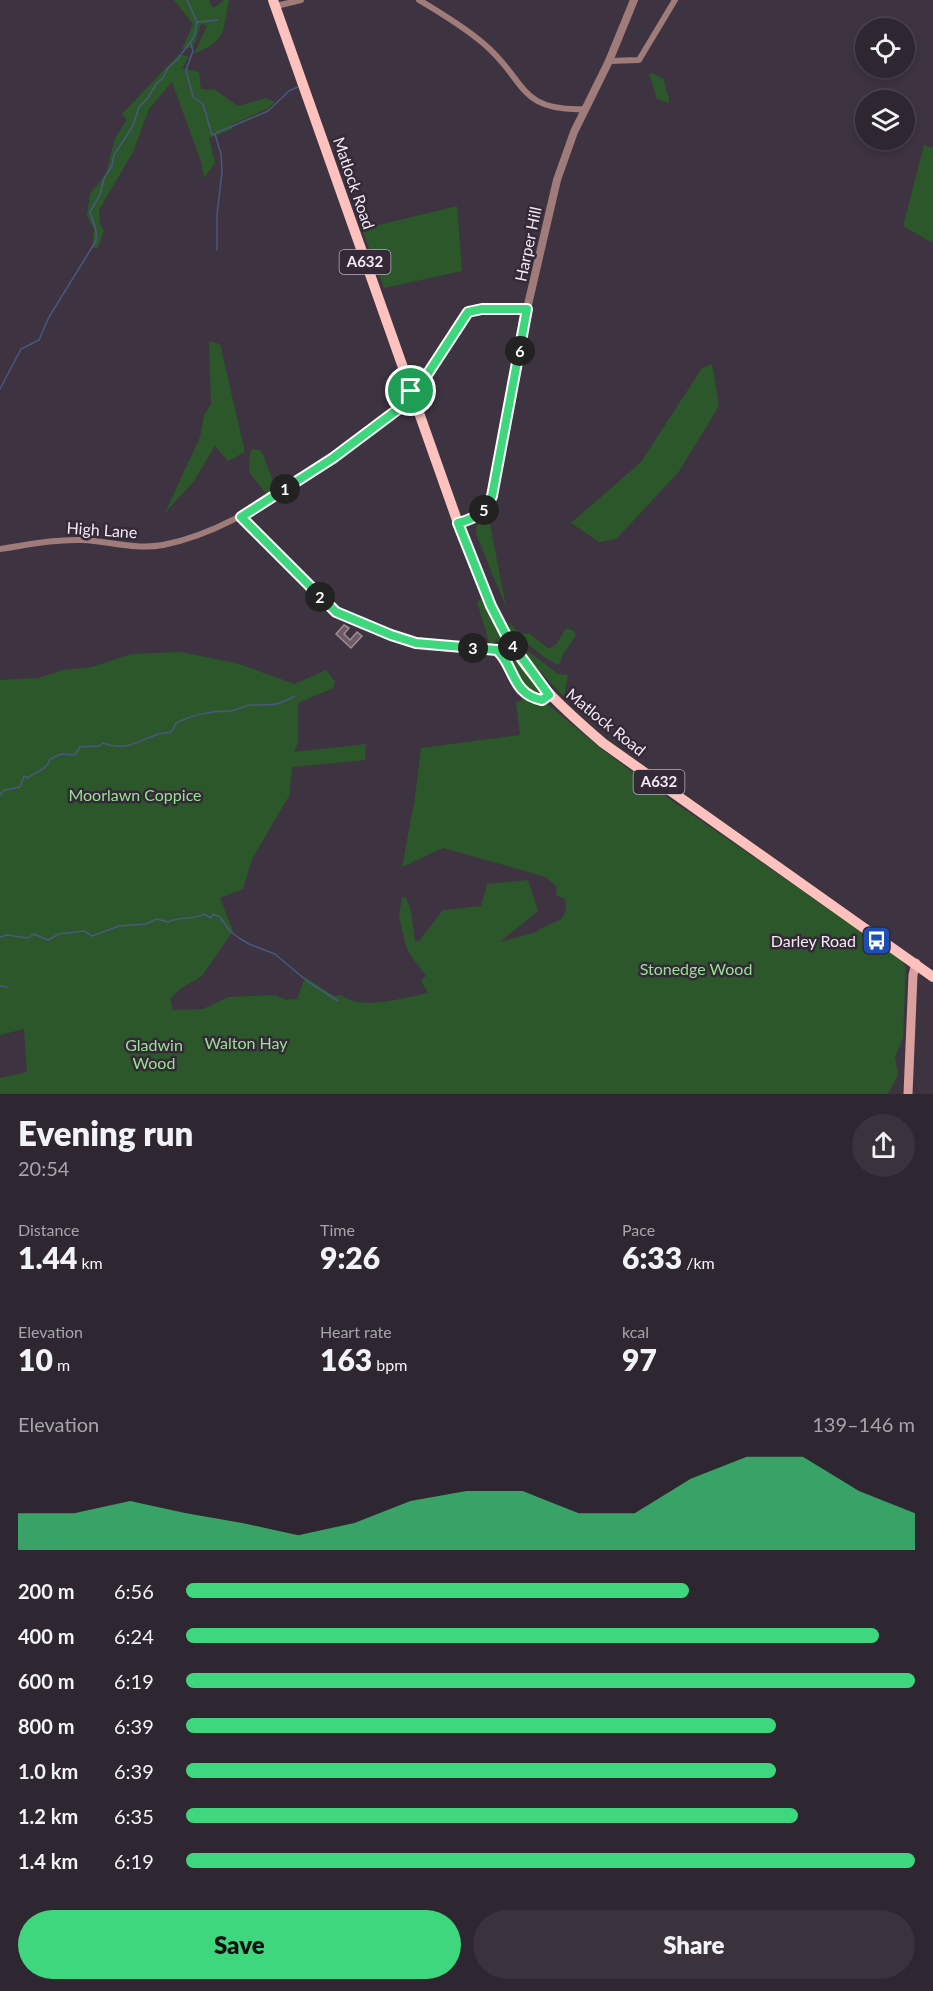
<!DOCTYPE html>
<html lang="en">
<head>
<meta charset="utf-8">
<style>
  :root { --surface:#2e2630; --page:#3a323c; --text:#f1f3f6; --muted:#a7a5ab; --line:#49434c; --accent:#3fd77d }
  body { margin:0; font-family:Lato,sans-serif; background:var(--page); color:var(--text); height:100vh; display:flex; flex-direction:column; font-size:22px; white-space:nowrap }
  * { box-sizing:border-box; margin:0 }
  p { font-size:20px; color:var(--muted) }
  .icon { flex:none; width:33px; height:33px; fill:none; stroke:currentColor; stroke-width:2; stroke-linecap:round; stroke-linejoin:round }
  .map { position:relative; height:1094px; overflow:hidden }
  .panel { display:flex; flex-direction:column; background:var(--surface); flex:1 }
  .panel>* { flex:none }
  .controls { position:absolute; left:855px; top:18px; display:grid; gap:12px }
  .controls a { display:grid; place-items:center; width:60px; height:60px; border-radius:50%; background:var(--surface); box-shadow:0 3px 9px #0003,0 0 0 2px var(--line); font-size:30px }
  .pin { position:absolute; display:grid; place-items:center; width:51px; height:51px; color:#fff; margin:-26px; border:3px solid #fff; border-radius:50%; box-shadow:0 2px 6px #0007 }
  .km { position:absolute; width:30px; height:30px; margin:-15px; border-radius:50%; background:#222; color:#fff; font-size:16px; line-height:30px; text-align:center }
  .round { display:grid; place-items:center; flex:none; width:63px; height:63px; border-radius:32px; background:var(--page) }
  .headline { display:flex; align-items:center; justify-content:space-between; height:102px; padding:0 18px }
  h1 { font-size:33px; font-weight:800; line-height:45px }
  .figures { display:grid; grid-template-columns:repeat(3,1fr); gap:9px; height:102px; padding:6px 18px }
  .figures div { display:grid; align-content:center }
  .figures b { font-size:30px; font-weight:800 }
  .figures small { font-size:16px; font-weight:400 }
  .figures p { font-size:16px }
  .chart { height:168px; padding:12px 18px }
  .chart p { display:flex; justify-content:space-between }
  .chart svg { width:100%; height:108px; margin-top:6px; fill:var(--accent); opacity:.7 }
  .button { display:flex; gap:12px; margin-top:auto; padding:12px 18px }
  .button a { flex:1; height:69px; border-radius:36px; background:var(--accent); color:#111; font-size:24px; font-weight:800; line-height:69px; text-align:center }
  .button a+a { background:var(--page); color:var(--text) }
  ul { padding:0 18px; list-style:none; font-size:20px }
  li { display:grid; grid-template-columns:96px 72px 1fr; align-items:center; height:45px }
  li i { height:15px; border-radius:8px; background:var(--accent) }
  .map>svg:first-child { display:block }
  .green { fill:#2c572a }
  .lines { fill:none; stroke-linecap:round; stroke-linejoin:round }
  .stream { stroke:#49587f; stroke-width:1.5 }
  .building { fill:#6d5b65; stroke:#9f8c96; stroke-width:1.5 }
  .minor { stroke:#9f7b79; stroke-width:6 }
  .tertiary { stroke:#9f7b79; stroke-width:8 }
  .secondary { stroke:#daa09d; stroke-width:9 }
  .primary { stroke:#fec2be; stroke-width:10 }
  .route-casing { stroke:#fff; stroke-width:12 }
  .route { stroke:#3fd77d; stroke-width:8 }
  .labels { text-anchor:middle; stroke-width:5; stroke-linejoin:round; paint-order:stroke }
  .shield { fill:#342936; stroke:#b8b0ba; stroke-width:1.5 }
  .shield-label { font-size:15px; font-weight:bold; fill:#f1eaf2 }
  .street-label { font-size:16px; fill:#f1eaf2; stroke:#342936 }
  .park-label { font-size:16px; fill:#96e292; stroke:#342936 }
  .poi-label { font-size:16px; fill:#f1eaf2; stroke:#342936; text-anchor:end }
</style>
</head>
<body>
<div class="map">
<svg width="933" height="1094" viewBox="0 0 933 1094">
  <rect width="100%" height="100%" fill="#3e3340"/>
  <path class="green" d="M174,0H209L212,7H215L224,0H229C222,33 227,40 194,54L207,26L201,24L195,43L191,48L182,49L193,24Z
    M179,54L189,57L182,68L199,72L201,89L215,90L238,106L266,98L275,102L267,109L231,125L233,129L209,138L215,163L204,178L201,162L172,82L149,109L133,152L99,210L100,224L104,230L98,248H92L94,230L87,215L90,194L106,174L115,138L127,120L122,114Z
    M652,73L664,79C664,88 670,94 669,103L657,99L649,74Z
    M924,145L933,148V243L903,226Z
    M457,206L462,271L384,288L362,229Z
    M209,341L220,344L245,452L228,461L215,446L194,481L165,513L200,437L204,415L211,404Z
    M712,364L719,406L678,473L616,539L599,542L571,523L641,462L702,368Z
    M253,449L260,450C265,456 265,461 268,468C273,482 276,480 267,495L249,472L250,451Z
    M488,514L506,607L476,534L477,524Z
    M481,599L501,634L541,691V694H534L521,682L497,640L490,645L477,602Z
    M510,623L519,633L530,634L549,649L557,643L566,628L574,631L576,636L563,654L559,665C542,659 531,642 513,637L509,631Z
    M521,646L558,674L568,675L564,697L522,652Z
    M180,652L236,663L295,684L326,670L335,682L333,688L298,703V743L294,752L366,744L365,760L292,767L289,796L252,859L243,889L220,898L233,931L202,976L180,989L170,999L173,1010L203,1009L228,997L275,995L286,1000L297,999L305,977L334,996L341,995C361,1011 404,998 428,993L421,980L426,976L411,956L406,946L399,917L402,897L406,898L411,911L415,941H419L443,910L481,906L487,884L528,880L538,911L500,942L539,931V929L562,919L566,909L565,899L556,895L557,887L546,877L443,848L402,867L415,797L421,748L520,735L516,703L524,699L530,703H546L604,751L668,798L901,959L906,968L903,1038L895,1057L898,1075L888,1094H0V1078L27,1072L24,1029L0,1035V680L38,678L63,670L92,667L131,654Z"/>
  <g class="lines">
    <path class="stream" d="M198,22L218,20
      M191,43L193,51L186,70L193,97L203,104L212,135L215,134L221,154L222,172L217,215V250
      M216,133L268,111L289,91L298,87
      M0,389L21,349L39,340L49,317L96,241V230L90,212L100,195L104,178L112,166L114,155L133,126L139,107L147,99L157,83L163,78L168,68L177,60L194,37L197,22L187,0
      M0,795L4,790L20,787L24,776L28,778C37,770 46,771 50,759L61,754L75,755L80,747L99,746L103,743C129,753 140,738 163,733C168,732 167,735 172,731C174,729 175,725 176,723C194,714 210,711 229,711C237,711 244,705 252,705C272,705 277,706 295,696
      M0,937L7,935L28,938L34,934L48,940L59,934L84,931L92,936L119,926L146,924L157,919L168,922C180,916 195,920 204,914L211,918L213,914L220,917L230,931L239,938L249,944L275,954L307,981L338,1001
      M0,986L7,987"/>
  </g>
  <path class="building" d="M344,625L349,628L344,634L350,640L357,632L362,636L351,648L336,634Z"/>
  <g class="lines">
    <path class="minor" d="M419,0C441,13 464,27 484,44C526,79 517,112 585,109
      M276,6L301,0
      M609,61L639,60L675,0
      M411,391L423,381L468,312L482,309H527
      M241,517L336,612L391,635L416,643L497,650C516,665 511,694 542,700L549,695
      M0,549C27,545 54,539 82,540C109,541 135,550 163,545C214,535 256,508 298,481C338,455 376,428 413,398"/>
    <path class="tertiary" d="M458,523C474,519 486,512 493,496L527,309L557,180L574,132L609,61L634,0"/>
    <path class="secondary" d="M908,1094L913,975L916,963"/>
    <path class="primary" d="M273,0L458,523C473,562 487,602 507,638C531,680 567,712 603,743L933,977"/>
  </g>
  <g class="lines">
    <defs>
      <path id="route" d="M482,309H527L492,496C486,512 474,519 458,523L491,606L508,639L549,695L542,700C511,694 515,666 497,650L416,643L391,635L336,612L241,517L333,458L413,398L411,391L423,381L468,312Z"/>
    </defs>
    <use href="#route" class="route-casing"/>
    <use href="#route" class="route"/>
  </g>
  <defs>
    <symbol id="bus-square" viewBox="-11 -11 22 22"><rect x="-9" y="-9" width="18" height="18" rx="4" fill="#1a4fb4" stroke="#342936"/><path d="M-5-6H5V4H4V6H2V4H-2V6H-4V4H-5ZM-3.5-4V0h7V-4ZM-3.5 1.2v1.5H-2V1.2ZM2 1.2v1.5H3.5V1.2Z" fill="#fff"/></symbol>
  </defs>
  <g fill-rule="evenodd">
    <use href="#bus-square" x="860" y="924" width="33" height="33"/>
  </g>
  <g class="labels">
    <g class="shield">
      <rect x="339.5" y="250" width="51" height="24" rx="4.5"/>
      <rect x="633.5" y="770" width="51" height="24" rx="4.5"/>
    </g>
    <g class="shield-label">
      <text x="365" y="267">A632</text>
      <text x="659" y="787">A632</text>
    </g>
    <g class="street-label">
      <text transform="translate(354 183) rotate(71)" y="6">Matlock Road</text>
      <text transform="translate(528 244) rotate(-78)" y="6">Harper Hill</text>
      <text transform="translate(102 530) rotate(4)" y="6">High Lane</text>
      <text transform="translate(606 722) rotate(39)" y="6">Matlock Road</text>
    </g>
    <g class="park-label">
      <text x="135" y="801">Moorlawn Coppice</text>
      <text x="696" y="975">Stonedge Wood</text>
      <text x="246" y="1049">Walton Hay</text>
      <text x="154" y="1051">Gladwin<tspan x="154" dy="18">Wood</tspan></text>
    </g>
    <g class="poi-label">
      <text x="856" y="947">Darley Road</text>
    </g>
  </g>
</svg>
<div class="controls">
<a><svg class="icon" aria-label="locate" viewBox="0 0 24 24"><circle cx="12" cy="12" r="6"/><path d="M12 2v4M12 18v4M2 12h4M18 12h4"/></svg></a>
<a><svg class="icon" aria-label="layers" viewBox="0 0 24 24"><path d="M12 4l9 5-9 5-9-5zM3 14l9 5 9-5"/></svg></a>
</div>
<div class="pin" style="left:411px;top:391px;background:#1e9e55"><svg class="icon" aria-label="arrive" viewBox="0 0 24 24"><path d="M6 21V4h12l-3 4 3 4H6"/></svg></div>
<b class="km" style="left:285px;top:489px">1</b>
<b class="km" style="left:320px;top:597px">2</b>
<b class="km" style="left:473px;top:648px">3</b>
<b class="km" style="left:513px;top:646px">4</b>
<b class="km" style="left:484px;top:510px">5</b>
<b class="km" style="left:520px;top:351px">6</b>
</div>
<section class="panel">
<div class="headline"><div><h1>Evening run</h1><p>20:54</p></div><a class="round"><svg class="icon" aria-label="share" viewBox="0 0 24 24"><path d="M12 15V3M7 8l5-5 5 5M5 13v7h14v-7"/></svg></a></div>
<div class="figures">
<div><p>Distance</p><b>1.44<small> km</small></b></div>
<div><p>Time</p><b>9:26</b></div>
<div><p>Pace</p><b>6:33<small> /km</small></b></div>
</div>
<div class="figures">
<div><p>Elevation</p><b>10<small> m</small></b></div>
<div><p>Heart rate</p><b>163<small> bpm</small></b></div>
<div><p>kcal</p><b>97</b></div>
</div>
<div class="chart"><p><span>Elevation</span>139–146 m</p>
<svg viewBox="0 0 160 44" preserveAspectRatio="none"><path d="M0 44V29L10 29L20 24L30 29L40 33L50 38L60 33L70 24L80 20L90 20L100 29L110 29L120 15L130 6L140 6L150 20L160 29V44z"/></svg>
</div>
<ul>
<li><b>200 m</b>6:56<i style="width:69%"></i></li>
<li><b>400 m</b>6:24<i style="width:95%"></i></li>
<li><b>600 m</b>6:19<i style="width:100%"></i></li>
<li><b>800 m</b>6:39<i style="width:81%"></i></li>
<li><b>1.0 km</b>6:39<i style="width:81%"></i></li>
<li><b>1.2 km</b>6:35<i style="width:84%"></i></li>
<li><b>1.4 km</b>6:19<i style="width:100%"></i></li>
</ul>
<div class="button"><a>Save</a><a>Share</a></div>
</section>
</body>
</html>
